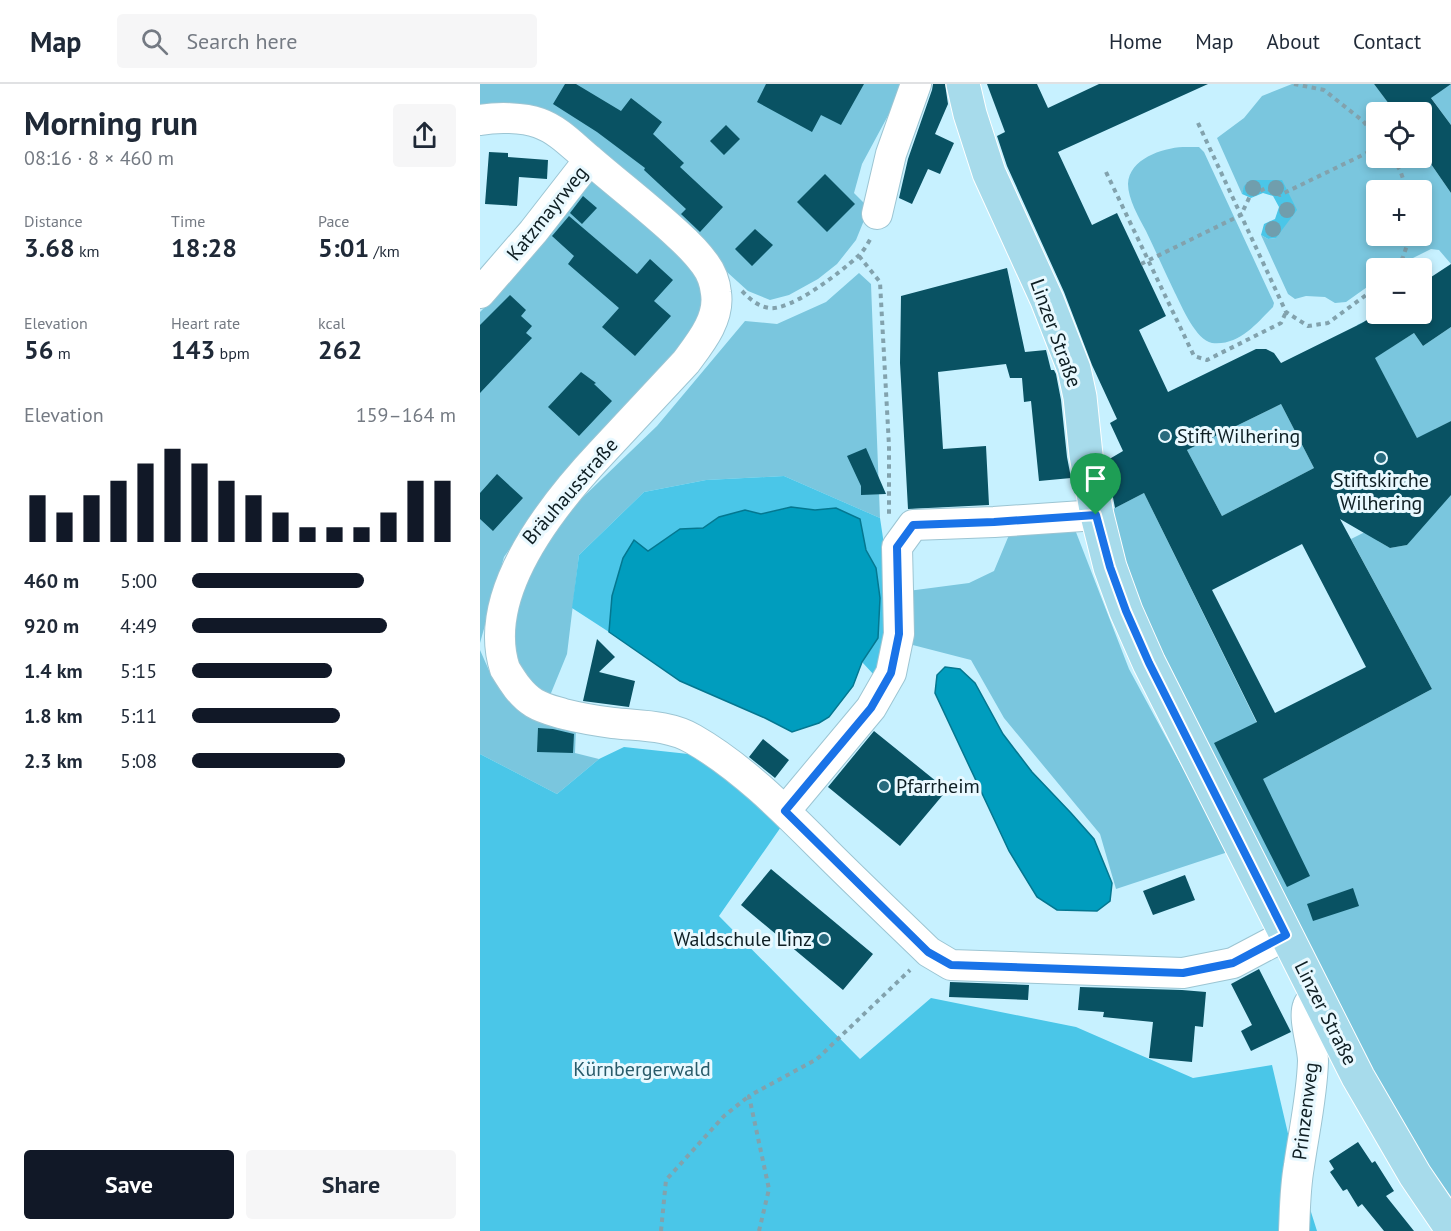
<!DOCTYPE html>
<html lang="en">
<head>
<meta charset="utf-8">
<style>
  :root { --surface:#fff; --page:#f6f6f7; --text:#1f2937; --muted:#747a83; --line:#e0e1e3; --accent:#111827 }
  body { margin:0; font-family:"PT Sans",sans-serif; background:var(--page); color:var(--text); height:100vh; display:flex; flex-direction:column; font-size:22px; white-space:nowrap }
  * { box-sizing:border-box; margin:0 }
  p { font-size:20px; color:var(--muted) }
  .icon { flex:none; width:33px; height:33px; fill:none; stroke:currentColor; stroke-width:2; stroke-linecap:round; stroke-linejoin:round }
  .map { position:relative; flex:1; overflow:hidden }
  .drawer { display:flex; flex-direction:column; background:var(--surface); width:480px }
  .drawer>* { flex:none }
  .fabs { position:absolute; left:886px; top:18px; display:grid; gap:12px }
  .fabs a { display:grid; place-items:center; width:66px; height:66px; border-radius:6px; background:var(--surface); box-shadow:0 3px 9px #0003; font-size:30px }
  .pin { position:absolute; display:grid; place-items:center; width:51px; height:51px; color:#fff; margin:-62px -26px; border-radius:50% 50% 50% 0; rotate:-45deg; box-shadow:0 0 6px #0007 }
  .pin .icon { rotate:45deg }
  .round { display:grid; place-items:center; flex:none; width:63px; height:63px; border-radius:6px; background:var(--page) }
  .summary { display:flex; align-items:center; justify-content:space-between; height:102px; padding:0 24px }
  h1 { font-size:33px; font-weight:700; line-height:45px }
  .stats { display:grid; grid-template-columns:repeat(3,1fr); gap:9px; height:102px; padding:6px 24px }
  .stats div { display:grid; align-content:center }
  .stats b { font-size:26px; font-weight:700 }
  .stats small { font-size:16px; font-weight:400 }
  .stats p { font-size:16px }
  .chart { height:168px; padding:12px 24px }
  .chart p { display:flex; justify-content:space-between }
  .chart svg { width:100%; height:108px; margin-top:6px; stroke:var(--accent); stroke-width:6 }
  .primary-button { display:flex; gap:12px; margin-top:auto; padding:12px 24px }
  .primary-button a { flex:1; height:69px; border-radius:6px; background:var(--accent); color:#fff; font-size:24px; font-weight:700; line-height:69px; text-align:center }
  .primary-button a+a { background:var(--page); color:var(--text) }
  ul { padding:0 24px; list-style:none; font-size:20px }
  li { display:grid; grid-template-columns:96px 72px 1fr; align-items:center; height:45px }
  li i { height:15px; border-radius:8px; background:var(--accent) }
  header { display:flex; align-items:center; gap:36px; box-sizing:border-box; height:84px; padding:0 30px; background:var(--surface); border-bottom:2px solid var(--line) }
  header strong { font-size:28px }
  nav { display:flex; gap:33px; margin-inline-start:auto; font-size:21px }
  .search { width:420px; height:54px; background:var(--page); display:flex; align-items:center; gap:15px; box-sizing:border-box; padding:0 21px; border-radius:6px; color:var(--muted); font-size:22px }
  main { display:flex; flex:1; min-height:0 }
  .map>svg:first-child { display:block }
  .green { fill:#7ac6de; fill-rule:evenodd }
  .forest { fill:#4ac6e8 }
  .water { fill:#009dbe; stroke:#047790; stroke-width:1.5 }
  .building { fill:#095263; fill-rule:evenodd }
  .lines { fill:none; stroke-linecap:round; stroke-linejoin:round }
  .minor-casing { stroke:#9cc5d3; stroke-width:32 }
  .major-casing { stroke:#fff; stroke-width:35 }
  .path { stroke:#82a2ad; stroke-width:4; stroke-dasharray:4.5 4.5; stroke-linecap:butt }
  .minor { stroke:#fff; stroke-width:30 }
  .major { stroke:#a7dbeb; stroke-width:33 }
  .tree { fill:#709ead }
  .route-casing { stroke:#fff; stroke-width:12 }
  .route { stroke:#1a73e8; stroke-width:8 }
  .poi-dot { fill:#296b7e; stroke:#e9f9ff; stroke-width:2 }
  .labels { text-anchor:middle; stroke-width:6; stroke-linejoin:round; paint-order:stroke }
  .street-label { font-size:20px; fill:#0e1e23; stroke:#e9f9ff }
  .poi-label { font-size:20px; fill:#0e1e23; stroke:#e9f9ff; text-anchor:start }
  .park-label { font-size:20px; fill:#295b6a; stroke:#e9f9ff }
</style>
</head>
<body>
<header>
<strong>Map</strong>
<div class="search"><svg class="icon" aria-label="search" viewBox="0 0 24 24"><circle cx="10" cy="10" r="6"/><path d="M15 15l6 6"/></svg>Search here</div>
<nav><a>Home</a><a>Map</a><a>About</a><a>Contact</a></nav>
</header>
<main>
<section class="drawer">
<div class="summary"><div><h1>Morning run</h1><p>08:16 · 8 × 460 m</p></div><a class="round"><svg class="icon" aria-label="share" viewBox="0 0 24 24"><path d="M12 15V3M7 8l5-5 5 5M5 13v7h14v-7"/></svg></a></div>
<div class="stats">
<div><p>Distance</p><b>3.68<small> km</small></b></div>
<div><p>Time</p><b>18:28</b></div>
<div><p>Pace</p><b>5:01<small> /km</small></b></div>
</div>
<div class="stats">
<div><p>Elevation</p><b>56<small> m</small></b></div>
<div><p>Heart rate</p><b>143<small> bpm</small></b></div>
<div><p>kcal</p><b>262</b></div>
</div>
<div class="chart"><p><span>Elevation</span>159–164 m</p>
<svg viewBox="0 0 160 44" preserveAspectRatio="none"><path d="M5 44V25M15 44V32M25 44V25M35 44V19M45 44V12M55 44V6M65 44V12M75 44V19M85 44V25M95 44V32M105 44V38M115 44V38M125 44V38M135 44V32M145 44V19M155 44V19"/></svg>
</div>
<ul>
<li><b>460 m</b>5:00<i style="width:65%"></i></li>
<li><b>920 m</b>4:49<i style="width:74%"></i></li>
<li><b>1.4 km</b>5:15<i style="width:53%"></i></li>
<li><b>1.8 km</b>5:11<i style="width:56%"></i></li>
<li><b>2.3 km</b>5:08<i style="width:58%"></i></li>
</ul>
<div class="primary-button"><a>Save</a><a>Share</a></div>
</section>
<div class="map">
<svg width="971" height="1147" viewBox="0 0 971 1147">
  <rect width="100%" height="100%" fill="#c7f1ff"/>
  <path class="green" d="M0,0H425L382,80L374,109L389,124L376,156L357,180L338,195L309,211L290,216L268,207L237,179L158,100L0,26Z
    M812,0H894L915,28H897V74H942V67L971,109V180L959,166L951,165L913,184H897V196L866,218L855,219L845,213L826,212L815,215L808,210L781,151L788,155L796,154L802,96L765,102L762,110L737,54L764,34L782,12ZM897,106H942V152H897Z
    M941,0H971V41Z
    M703,63H719L724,68L794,219L793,223C776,240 759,262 732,259C716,256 702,223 695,209C685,188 676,168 666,147C659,134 648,115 648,100C649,75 682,64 703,63Z
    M114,94L180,150L225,198L223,236L64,417L24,473L0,559V228L23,205Z
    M379,189L391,200L400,434L304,392L226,396L164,408L99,471L87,570L69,614L48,602L31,576L32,492L71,444L177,342L265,237L297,240L346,218Z
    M883,238L902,269L934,249L943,262L971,243V337L955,345L971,373V1115L920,1041L668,541L629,427L664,409L800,686L952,605L871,455L891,445L898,457L910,464L927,461L965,407L877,241Z
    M801,320L834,384L742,432L707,366Z
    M594,443L649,585L748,768L636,805L620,750L524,634L491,576L425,559L428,507L489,499L514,487L529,451Z
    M0,566L11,591L57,632L96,645L95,669L119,675L77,710L0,670Z"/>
  <path class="forest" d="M771,96H802L817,126L796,154L788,155L781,151L784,140L795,135L799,123L793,112L783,109L771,114L762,110L764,102Z
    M304,392L400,434L406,474V541L395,592L382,578L398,554L396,484L386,466L334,426L310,423L281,430L265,426L239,433L223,444L200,445L168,467L132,514L129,548L92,524L99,471L164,408L226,396Z
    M144,663L236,673L303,740L239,832L380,975L451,914L596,943L713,994L792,981L813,1071L837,1147H0V670L77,710L119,675Z"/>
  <path class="water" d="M311,423L335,426L356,424L380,435L386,466L396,484L400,514L398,554L382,578L373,602L349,633L339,639L312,648L285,634L200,597L129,548L132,512L143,474L154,456L168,467L200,445L223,444L239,433L265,426L281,430Z
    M465,583L480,585L495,599L523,650L552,688L591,729L614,755L632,799L630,817L617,827L577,826L557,813L529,767L455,609L457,591Z"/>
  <path class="building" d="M85,0H96L141,27L151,14L182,38L173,50L204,79L200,83L243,123L220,148L201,130L206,125L164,86L165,84L117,48L73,20Z
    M286,0H384L361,41L341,31L332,48L277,18Z
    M453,0H465L468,20L455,50L474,59L460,90L448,85L432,120L419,114L428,75L452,6Z
    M507,0H557L568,24L619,0H728L578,68L612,141L637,129L686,232L659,246L688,308L776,265H786L794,269L801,279L882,239L896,230H942V199L971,180V243L943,262L934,249L895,274L937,354L971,337V411L927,461L910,464L860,435L952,605L783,695L830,792L807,803L734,659L777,638L664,409L635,424L626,377L643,367L630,339L637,335L612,281L584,208L527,82L517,52L525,48ZM801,320L834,384L742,432L707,366ZM822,460L886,583L795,629L732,506Z
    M894,0H971L951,14L971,41V109L942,67V28H915Z
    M246,41L260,55L244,71L230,57Z
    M9,68L28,69V73L68,76L67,95L39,93L37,122L5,120Z
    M345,90L375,120L347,148L317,118Z
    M103,112L117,124L102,140L90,129Z
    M89,132L157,190L170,175L193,196L174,217L191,232L155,272L122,243L139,224L88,180L94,172L72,152Z
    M275,145L293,161L272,182L255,165Z
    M527,184L545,268L566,266L571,286H574L576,290L581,316L587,373L591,394L559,397L551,317L544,318L542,294H530L526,280L458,288L463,365L506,362L509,421L428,425L420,279L421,212Z
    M30,211L46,226L41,232L52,242L46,249L52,254L0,309V241Z
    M101,288L116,299L114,300L132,317L99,352L68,323Z
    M386,364L406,410L381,411V402L367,372Z
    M17,390L43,414L13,447L0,435V409Z
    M117,555L135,573L119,588L155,597L149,623L103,617Z
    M58,644L73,645L94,650L93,669L57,668Z
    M394,647L467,706L420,762L348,703Z
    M283,655L309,676L295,694L269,673Z
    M291,785L393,870L363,906L261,821Z
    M705,791L715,816L673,831L663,807Z
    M873,804L879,822L833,837L827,820Z
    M779,885L811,948L771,967L761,947L772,941L751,900Z
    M470,898L549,901L548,916L469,913Z
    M600,903L702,906L726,908L723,943L715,942L712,978L669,974L673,938L623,933L624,928L598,926Z
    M878,1058L892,1079L895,1077L914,1107L906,1112L934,1147H904L882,1120L878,1123L867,1105L863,1107L850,1088L854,1085L849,1077Z"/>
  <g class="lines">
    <defs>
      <path id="minor" d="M0,36C16,33 43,33 59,39C79,46 94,63 110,76C139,101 169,124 197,150C207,159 217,169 225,180C231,188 235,199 236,209C240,235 220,259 206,278C178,308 150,338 122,368C74,419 0,509 25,585C33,598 41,611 54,619C64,625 74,627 84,630C100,634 117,637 133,639C160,642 189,641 213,655C262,683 305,727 344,766C379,801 414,834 449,868L471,881L703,889L753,879L806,851
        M397,130L411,70L436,0
        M0,209L53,148L109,76
        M305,727L391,624L411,589L419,550L417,463L433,441L514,438L617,431
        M814,1147C815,1125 815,1104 819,1082C824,1047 832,1012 833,977C833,962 823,934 828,922C829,918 833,914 836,911"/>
      <path id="major" d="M483,0L490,30L509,89L567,216L594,285L600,313L606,371L617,431L630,483L646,527L669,579L878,993L935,1091L971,1144"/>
    </defs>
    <use href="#minor" class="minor-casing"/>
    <use href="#major" class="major-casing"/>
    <path class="path" d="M814,0L844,6L883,37L897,53
      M718,39L806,228L828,242L848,239L897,203
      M912,74L920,86L927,106
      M626,88L714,272L727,276L801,239L806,228
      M379,172L400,198L409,362V430
      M661,180L761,131L770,112L786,104L800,111L897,64
      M917,184L923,173L930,152
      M262,207C270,215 277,222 289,224C311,227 361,188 377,173C383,168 387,161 391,154
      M181,1147L186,1096L244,1032L269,1012
      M279,1147L289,1105L269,1012L337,975L430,886"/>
    <use href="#minor" class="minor"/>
    <use href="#major" class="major"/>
  </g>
  <g class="tree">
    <circle cx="773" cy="104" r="8"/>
    <circle cx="796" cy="104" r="8"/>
    <circle cx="807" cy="126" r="8"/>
    <circle cx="793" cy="145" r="8"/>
  </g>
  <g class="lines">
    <defs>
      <path id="route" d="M616,431L630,483L646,527L669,579L806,851L753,879L703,889L471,881L448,868L305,727L391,624L411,589L419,550L417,463L433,441L514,438Z"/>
    </defs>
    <use href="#route" class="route-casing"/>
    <use href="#route" class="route"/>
  </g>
  <g class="poi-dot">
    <circle cx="685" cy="352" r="6"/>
    <circle cx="901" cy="374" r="6"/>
    <circle cx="404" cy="702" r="6"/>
    <circle cx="344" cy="855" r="6"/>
  </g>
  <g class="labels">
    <g class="street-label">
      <text transform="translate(67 129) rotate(-51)" y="7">Katzmayrweg</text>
      <text transform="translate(576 249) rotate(70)" y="7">Linzer Straße</text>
      <text transform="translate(90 407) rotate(-49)" y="7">Bräuhausstraße</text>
      <text transform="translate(846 929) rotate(63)" y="7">Linzer Straße</text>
      <text transform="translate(825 1027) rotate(-83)" y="7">Prinzenweg</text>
    </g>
    <g class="poi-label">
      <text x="697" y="359">Stift Wilhering</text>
      <text x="901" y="403" text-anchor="middle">Stiftskirche<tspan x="901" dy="23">Wilhering</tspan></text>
      <text x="416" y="709">Pfarrheim</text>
      <text x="332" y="862" text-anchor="end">Waldschule Linz</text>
    </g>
    <g class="park-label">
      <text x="162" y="992">Kürnbergerwald</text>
    </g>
  </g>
</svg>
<div class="fabs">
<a><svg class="icon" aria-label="locate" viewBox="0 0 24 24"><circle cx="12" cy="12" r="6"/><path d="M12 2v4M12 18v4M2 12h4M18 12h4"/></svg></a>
<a>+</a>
<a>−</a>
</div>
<div class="pin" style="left:616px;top:431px;background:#1e9e55"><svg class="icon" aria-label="arrive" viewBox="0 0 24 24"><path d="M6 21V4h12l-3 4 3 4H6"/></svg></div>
</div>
</main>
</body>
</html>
